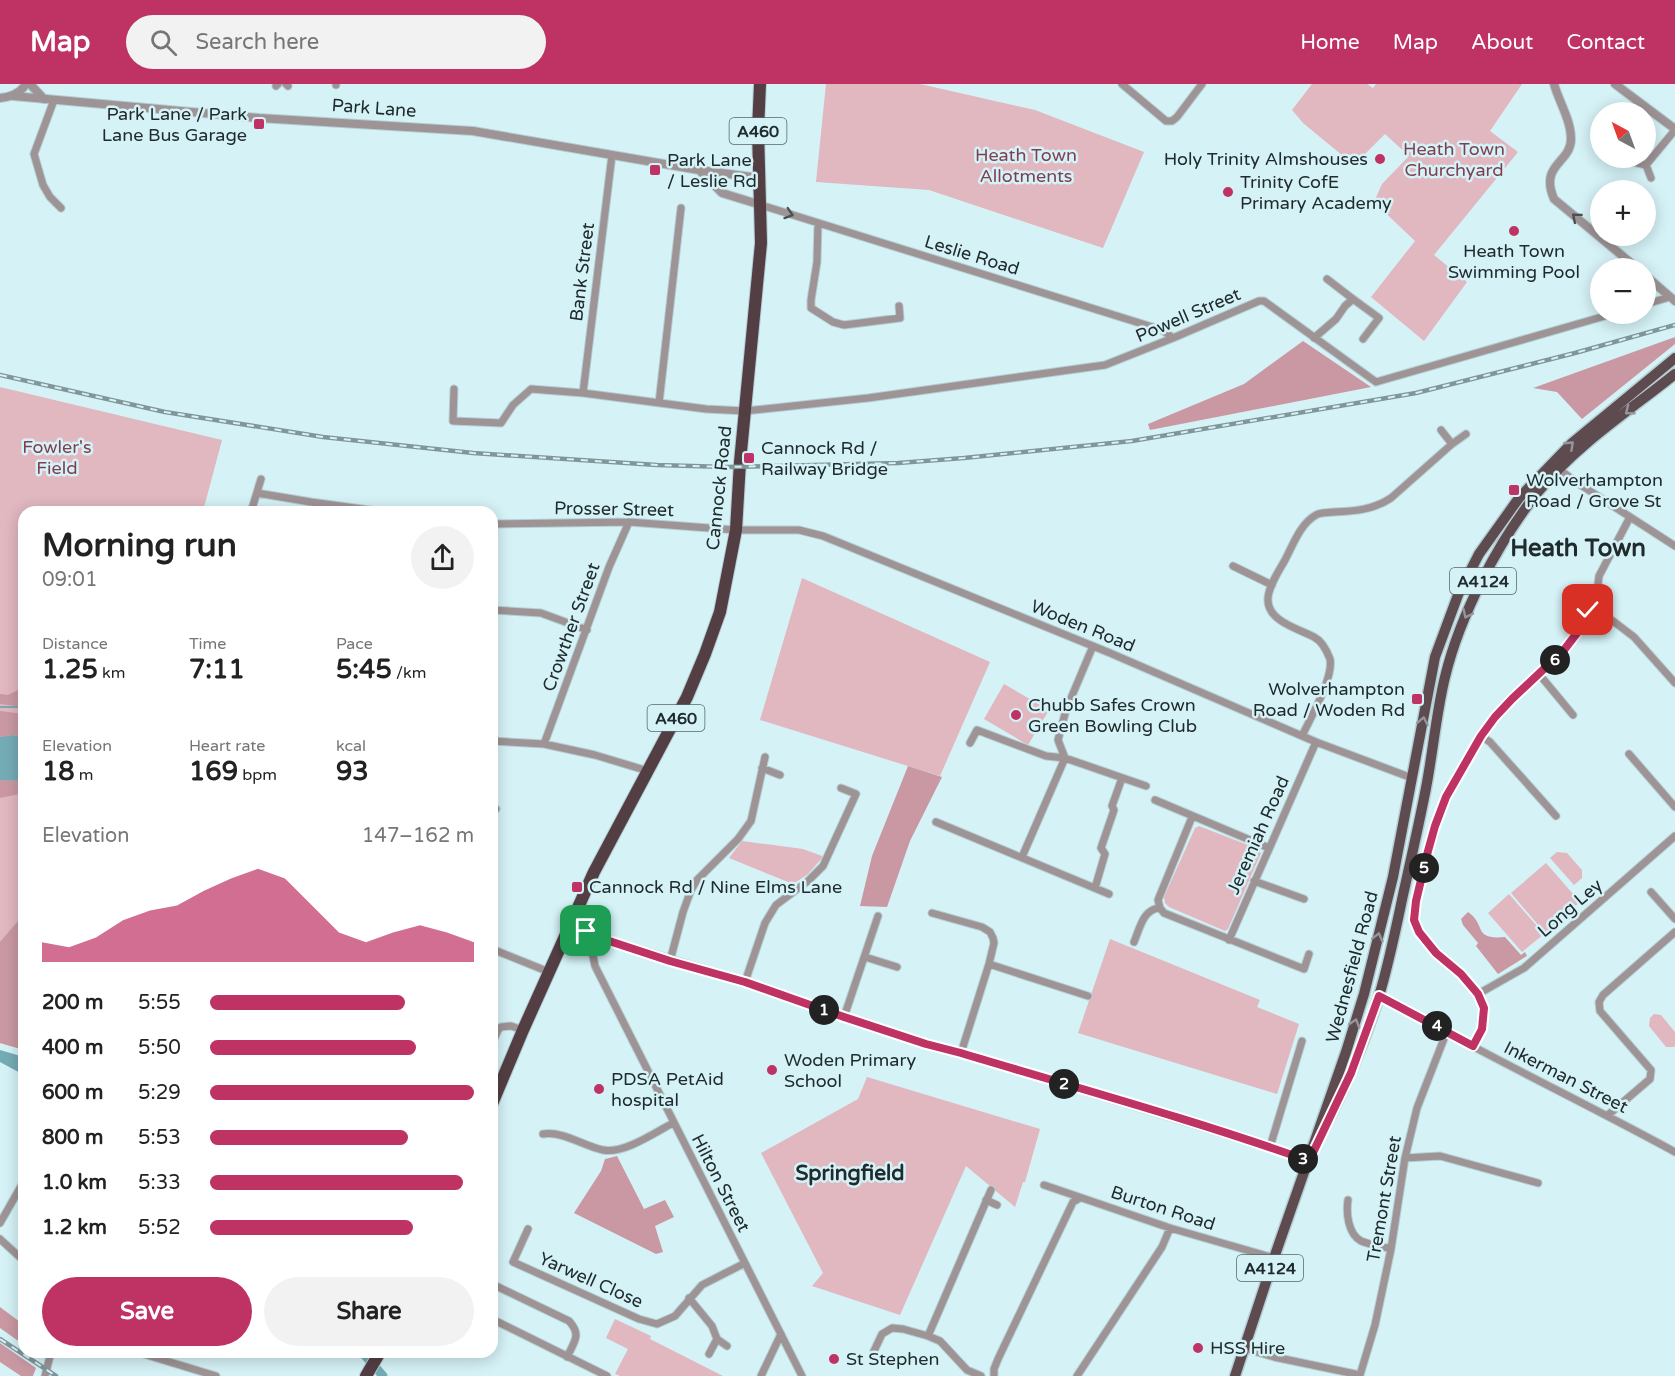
<!DOCTYPE html>
<html lang="en">
<head>
<meta charset="utf-8">
<style>
  :root { --surface:#fff; --page:#f2f2f2; --text:#222; --muted:#767676; --accent:#bf3264 }
  body { margin:0; font-family:"Varela Round",sans-serif; background:var(--page); color:var(--text); height:100vh; display:flex; flex-direction:column; font-size:22px; white-space:nowrap }
  * { box-sizing:border-box; margin:0 }
  p { font-size:20px; color:var(--muted) }
  .icon { flex:none; width:33px; height:33px; fill:none; stroke:currentColor; stroke-width:2; stroke-linecap:round; stroke-linejoin:round }
  .map { position:relative; flex:1; overflow:hidden }
  .panel { position:absolute; left:18px; top:422px; width:480px; height:852px; display:flex; flex-direction:column; background:var(--surface); border-radius:18px; box-shadow:0 3px 15px #0003 }
  .panel>* { flex:none }
  .needle { width:39px; rotate:319deg }
  .buttons { position:absolute; left:1590px; top:18px; display:grid; gap:12px }
  .buttons a { display:grid; place-items:center; width:66px; height:66px; border-radius:50%; background:var(--surface); box-shadow:0 3px 15px #0003; font-size:30px }
  .pin { position:absolute; display:grid; place-items:center; width:51px; height:51px; color:#fff; margin:-26px; border-radius:12px; box-shadow:0 3px 9px #0006 }
  .km { position:absolute; width:30px; height:30px; margin:-15px; border-radius:50%; background:#222; color:#fff; font-size:16px; line-height:30px; text-align:center }
  .round { display:grid; place-items:center; flex:none; width:63px; height:63px; border-radius:32px; background:var(--page) }
  .summary { display:flex; align-items:center; justify-content:space-between; height:102px; padding:0 24px }
  h1 { font-size:33px; font-weight:700; line-height:45px }
  .figures { display:grid; grid-template-columns:repeat(3,1fr); gap:9px; height:102px; padding:6px 24px }
  .figures div { display:grid; align-content:center }
  .figures b { font-size:26px; font-weight:700 }
  .figures small { font-size:16px; font-weight:400 }
  .figures p { font-size:16px }
  .chart { height:168px; padding:12px 24px }
  .chart p { display:flex; justify-content:space-between }
  .chart svg { width:100%; height:108px; margin-top:6px; fill:var(--accent); opacity:.7 }
  .cta { display:flex; gap:12px; margin-top:auto; padding:12px 24px }
  .cta a { flex:1; height:69px; border-radius:36px; background:var(--accent); color:#fff; font-size:24px; font-weight:700; line-height:69px; text-align:center }
  .cta a+a { background:var(--page); color:var(--text) }
  ul { padding:0 24px; list-style:none; font-size:20px }
  li { display:grid; grid-template-columns:96px 72px 1fr; align-items:center; height:45px }
  li i { height:15px; border-radius:8px; background:var(--accent) }
  header { display:flex; align-items:center; gap:36px; box-sizing:border-box; height:84px; padding:0 30px; background:var(--accent); color:#fff }
  header strong { font-size:28px }
  nav { display:flex; gap:33px; margin-inline-start:auto; font-size:21px }
  .search { width:420px; height:54px; background:var(--page); display:flex; align-items:center; gap:15px; box-sizing:border-box; padding:0 21px; border-radius:33px; color:var(--muted); font-size:22px }
  .map>svg:first-child { display:block }
  .green { fill:#e1b7c0 }
  .forest { fill:#c998a3 }
  .water { fill:#74acb5 }
  .lines { fill:none; stroke-linecap:round; stroke-linejoin:round }
  .stream { stroke:#74acb5; stroke-width:2 }
  .canal { stroke:#74acb5; stroke-width:9 }
  .minor-casing { stroke:#b4ced3; stroke-width:9 }
  .tertiary-casing { stroke:#b4ced3; stroke-width:10 }
  .primary-casing { stroke:#b4ced3; stroke-width:13 }
  .trunk-casing { stroke:#b4ced3; stroke-width:14 }
  .minor { stroke:#9e9395; stroke-width:7 }
  .tertiary { stroke:#9e9395; stroke-width:8 }
  .primary { stroke:#5e4b4f; stroke-width:10 }
  .trunk { stroke:#533f43; stroke-width:12 }
  .rail-casing { stroke:#819699; stroke-width:4.5 }
  .rail { stroke:#d5f2f7; stroke-width:2; stroke-dasharray:7; stroke-linecap:butt }
  .oneway { stroke:#4c4f51 }
  .oneway2 { stroke:#94969b }
  .route-casing { stroke:#fff; stroke-width:12 }
  .route { stroke:#bf3264; stroke-width:8 }
  .poi-dot { fill:#bf3264; stroke:#d5f2f7; stroke-width:2 }
  .labels { text-anchor:middle; stroke-width:5; stroke-linejoin:round; paint-order:stroke }
  .shield { fill:#d5f2f7; stroke:#56676a; stroke-width:1.5 }
  .shield-label { font-size:16px; font-weight:bold; fill:#202b2d }
  .street-label { font-size:18px; fill:#202b2d; stroke:#d5f2f7 }
  .poi-label { font-size:18px; fill:#202b2d; stroke:#d5f2f7; text-anchor:start }
  .park-label { font-size:18px; fill:#7f3f50; stroke:#d5f2f7 }
  .quarter-label { font-size:21px; font-weight:bold; fill:#202b2d; stroke:#d5f2f7 }
  .district-label { font-size:24px; font-weight:bold; fill:#202b2d; stroke:#d5f2f7 }
</style>
</head>
<body>
<header>
<strong>Map</strong>
<div class="search"><svg class="icon" aria-label="search" viewBox="0 0 24 24"><circle cx="10" cy="10" r="6"/><path d="M15 15l6 6"/></svg>Search here</div>
<nav><a>Home</a><a>Map</a><a>About</a><a>Contact</a></nav>
</header>
<div class="map">
<svg width="1675" height="1292" viewBox="0 0 1675 1292">
  <rect width="100%" height="100%" fill="#d5f2f7"/>
  <path class="green" d="M826,0H920L1035,26L1144,68L1103,164L929,106L816,98Z
    M1312,0H1367L1373,4L1376,0H1522L1490,47L1518,68L1434,171L1467,198L1424,257L1371,213L1415,157L1374,118L1382,100L1409,72L1385,50L1354,81L1303,39L1292,26Z
    M0,303L222,356L203,427L24,428V965L0,959Z
    M802,494L990,578L940,692L760,636Z
    M1004,600L1049,626L1028,661L984,635Z
    M1199,742L1258,765L1261,769L1228,845L1225,847L1169,823L1165,819L1164,813L1195,744Z
    M742,757L803,765L822,772V774L808,790L793,800L729,774Z
    M1557,768L1567,769L1582,786V794L1574,801L1550,774Z
    M1546,779L1580,818L1545,849L1511,809Z
    M1509,810L1544,850L1522,868L1488,829Z
    M1110,855L1260,916L1257,923L1299,940L1277,1010L1078,949Z
    M1654,930L1661,931L1675,948V962L1674,963H1666L1649,942L1650,934Z
    M867,993L1040,1045L1025,1098H1023L1015,1123L966,1082L900,1231L812,1202L823,1189L761,1069L858,1015Z
    M615,1235L651,1252L650,1255L723,1292H620L615,1290L628,1265L606,1254Z"/>
  <path class="forest" d="M1675,253V260L1582,335L1557,308L1533,304Z
    M1303,257L1371,303L1150,346L1148,340L1244,300Z
    M20,605L24,607V623L0,620V610L8,611Z
    M0,627L24,630V654L13,651L0,653Z
    M908,682L942,693L910,757L887,823L860,822L872,772Z
    M0,696L24,697V709L0,714Z
    M1468,828C1487,841 1472,856 1505,853L1521,871L1525,868L1527,872L1498,890L1476,862L1478,859L1463,841L1461,835Z
    M24,830V966L0,959V858Z
    M617,1072L644,1125L665,1116L674,1133L655,1142L663,1168L656,1170L574,1129L601,1087L605,1075Z
    M0,1223L24,1241V1261L0,1244Z
    M0,1259L36,1284L33,1292H21L0,1278Z"/>
  <path class="water" d="M13,651L24,654V697L0,696V653Z
    M0,966L24,973V991L0,978Z"/>
  <g class="lines">
    <path class="stream" d="M0,623H24"/>
    <path class="canal" d="M362,1268L383,1292"/>
    <defs>
      <path id="minor" d="M286,0L288,2
        M1122,0L1166,37H1172L1177,33L1202,0
        M336,1V0
        M276,2L278,0
        M54,16L34,70L43,101L50,113L61,124
        M1633,78L1646,81L1651,94
        M1646,81L1675,46
        M761,121L1162,246L1173,254
        M818,139L817,178L811,216V224L833,238L844,241L900,234L899,222
        M1327,195L1353,215
        M1646,220L1670,213
        M1314,254L1336,235L1345,222L1353,215L1379,234L1363,255
        M454,305L453,337L501,339L513,321L531,305L583,309L706,325L745,327L868,314L1105,281L1173,254L1259,217H1264L1376,298L1612,230
        M583,309L612,71
        M659,319L681,124
        M1441,346L1452,360
        M1559,385L1576,398L1675,462
        M257,409L311,418L384,428
        M251,428L261,395
        M492,440L629,438L736,446H799L823,452L1110,569L1316,658L1412,694
        M1233,482L1272,501
        M492,526L541,529L587,546
        M1589,526L1613,537L1634,553L1675,599
        M1539,590L1573,631
        M1302,652C1310,635 1334,593 1330,575C1327,567 1322,557 1314,553C1299,545 1266,537 1268,514C1269,501 1279,487 1285,476C1293,461 1300,440 1316,431C1321,428 1328,429 1334,428C1355,427 1373,426 1391,414L1452,360L1466,350
        M1481,652L1490,658L1556,732
        M492,657L544,660L595,671L648,687
        M970,659L977,646L1046,672L1065,674L1146,702
        M544,660L609,483L629,438
        M1629,670L1675,723
        M762,684L780,691
        M1155,716L1269,764
        M492,724L496,725
        M1192,733L1158,816L1160,824L1164,829L1304,885L1309,870
        M936,738L1109,810
        M1022,773L1065,674L1058,656L1066,626L1093,562
        M1254,797L1304,815
        M1095,804L1105,770L1101,764L1114,726L1112,722L1122,694
        M1651,808L1675,835
        M932,829L982,843L990,848L993,854L994,859L989,880L961,969
        M594,852L592,867L595,882L802,1292
        M1229,856L1316,658
        M1134,858C1140,844 1143,825 1160,824
        M492,865L549,888
        M865,873L897,883
        M670,877L683,828L691,806L697,796L738,755L751,737L765,673
        M989,880L1088,912
        M745,898L765,839L776,821L808,797L823,782L856,710L841,704
        M1478,910L1524,884L1675,752
        M1379,912C1411,928 1443,947 1476,964C1542,999 1609,1032 1675,1068
        M844,933L878,832
        M492,960L498,946L501,943L511,942L523,946
        M1473,962L1482,945L1484,924L1478,910L1461,890L1435,869L1418,848L1414,836L1416,817L1435,742L1446,713L1457,693L1481,652L1495,633L1523,603L1549,582L1564,566L1577,549L1597,510L1599,492L1630,433
        M1608,1031L1650,995L1651,986L1600,927L1599,918L1603,911L1675,848
        M543,1050C564,1047 583,1062 603,1066C624,1070 654,1049 673,1039
        M1270,1063L1302,957
        M1405,1074L1440,1072L1538,1099
        M1044,1101L1170,1144L1274,1174
        M986,1116L997,1121
        M1348,1116C1346,1129 1348,1150 1361,1157C1370,1161 1382,1162 1391,1165
        M0,1139L24,1097
        M528,1145L513,1178L639,1235L657,1240L675,1232L702,1201L745,1179
        M0,1155L24,1177
        M492,1200L569,1237C582,1251 574,1258 567,1273
        M689,1214L712,1242L717,1255L727,1262
        M492,1235L607,1292
        M928,1252L991,1106
        M1243,1264L1274,1273L1360,1291L1375,1241L1391,1165L1405,1074L1417,1024L1447,947
        M874,1267L882,1250L892,1244L903,1245L928,1252L940,1257L967,1286L981,1292
        M137,1268L216,1292
        M709,1270L717,1255
        M45,1292L51,1268
        M761,1292L781,1250
        M994,1292V1285L998,1275L1073,1118L1080,1114
        M1077,1292L1162,1163L1170,1144"/>
      <path id="tertiary" d="M30,0L44,15
        M1554,0C1559,18 1571,36 1571,55C1571,79 1539,80 1554,115L1637,184
        M1615,0L1675,45
        M13,12L259,34L473,47L699,86L759,94
        M0,14C11,13 20,10 26,0
        M699,86L722,109L761,121
        M1646,192L1675,217
        M571,839L594,852L745,898L844,933L926,960L961,969L1270,1063L1309,1077"/>
      <path id="primary" d="M1330,1033C1349,994 1366,954 1379,912C1389,879 1396,844 1403,811C1411,775 1419,740 1426,704C1433,668 1436,630 1445,593C1460,531 1498,458 1538,408C1575,362 1629,327 1675,290
        M1235,1292L1274,1174L1346,968L1364,910L1393,793L1435,573L1458,511L1479,470L1519,414L1572,359L1675,274"/>
      <path id="trunk" d="M492,1020L523,946L594,788L687,613L705,570L720,528L736,446L740,378L761,159L758,46L760,0
        M366,1292L380,1268"/>
    </defs>
    <use href="#minor" class="minor-casing"/>
    <use href="#tertiary" class="tertiary-casing"/>
    <use href="#primary" class="primary-casing"/>
    <use href="#trunk" class="trunk-casing"/>
    <use href="#minor" class="minor"/>
    <use href="#tertiary" class="tertiary"/>
    <use href="#primary" class="primary"/>
    <use href="#trunk" class="trunk"/>
    <defs>
      <path id="rail" d="M0,291L165,328L323,353L473,369L657,381L727,383L898,379L964,374L1132,357L1416,309L1575,269L1675,241
        M0,1255L56,1292"/>
    </defs>
    <use href="#rail" class="rail-casing"/>
    <use href="#rail" class="rail"/>
  </g>
  <defs><path id="oneway-chevron" d="M-2-3.5L2.5 0L-2 3.5" fill="none" stroke-width="1.6" stroke-linecap="round" stroke-linejoin="round" transform="scale(1.5)"/></defs>
  <g class="oneway">
    <use href="#oneway-chevron" transform="translate(789 130) rotate(18)"/>
    <use href="#oneway-chevron" transform="translate(1576 133) rotate(-140)"/>
  </g>
  <g class="oneway2">
    <use href="#oneway-chevron" transform="translate(1629 327) rotate(142)"/>
    <use href="#oneway-chevron" transform="translate(1570 361) rotate(-43)"/>
    <use href="#oneway-chevron" transform="translate(1467 530) rotate(115)"/>
    <use href="#oneway-chevron" transform="translate(1423 637) rotate(-79)"/>
    <use href="#oneway-chevron" transform="translate(1378 853) rotate(-76)"/>
    <use href="#oneway-chevron" transform="translate(1355 939) rotate(-73)"/>
  </g>
  <g class="lines">
    <defs>
      <path id="route" d="M586,847L594,852L670,877L745,898L844,933L926,960L961,969C1077,1004 1195,1036 1309,1077L1351,989L1379,912L1473,962L1482,945L1484,924L1478,910L1461,890L1436,869L1419,848L1414,836L1416,817L1428,767L1435,742L1446,713L1481,652L1495,633L1512,615L1564,566L1577,549L1588,526"/>
    </defs>
    <use href="#route" class="route-casing"/>
    <use href="#route" class="route"/>
  </g>
  <g class="poi-dot">
    <rect x="253" y="34" width="12" height="12" rx="3"/>
    <circle cx="1380" cy="75" r="6"/>
    <rect x="649" y="80" width="12" height="12" rx="3"/>
    <circle cx="1228" cy="108" r="6"/>
    <circle cx="1514" cy="147" r="6"/>
    <rect x="743" y="368" width="12" height="12" rx="3"/>
    <rect x="1508" y="400" width="12" height="12" rx="3"/>
    <rect x="1411" y="609" width="12" height="12" rx="3"/>
    <circle cx="1016" cy="631" r="6"/>
    <rect x="571" y="797" width="12" height="12" rx="3"/>
    <circle cx="772" cy="986" r="6"/>
    <circle cx="599" cy="1005" r="6"/>
    <circle cx="1198" cy="1264" r="6"/>
    <circle cx="834" cy="1275" r="6"/>
  </g>
  <g class="labels">
    <g class="shield">
      <rect x="729.5" y="34" width="57" height="26" rx="4.5"/>
      <rect x="1450" y="484" width="66" height="26" rx="4.5"/>
      <rect x="647.5" y="621" width="57" height="26" rx="4.5"/>
      <rect x="1237" y="1171" width="66" height="26" rx="4.5"/>
    </g>
    <g class="shield-label">
      <text x="758" y="53">A460</text>
      <text x="1483" y="503">A4124</text>
      <text x="676" y="640">A460</text>
      <text x="1270" y="1190">A4124</text>
    </g>
    <g class="street-label">
      <text transform="translate(374 24) rotate(4)" y="6">Park Lane</text>
      <text transform="translate(972 171) rotate(17)" y="6">Leslie Road</text>
      <text transform="translate(582 188) rotate(-83)" y="6">Bank Street</text>
      <text transform="translate(1188 231) rotate(-23)" y="6">Powell Street</text>
      <text transform="translate(719 404) rotate(-84)" y="6">Cannock Road</text>
      <text transform="translate(614 425) rotate(1)" y="6">Prosser Street</text>
      <text transform="translate(1083 542) rotate(22)" y="6">Woden Road</text>
      <text transform="translate(571 543) rotate(-70)" y="6">Crowther Street</text>
      <text transform="translate(1258 751) rotate(-66)" y="6">Jeremiah Road</text>
      <text transform="translate(1570 824) rotate(-41)" y="6">Long Ley</text>
      <text transform="translate(1352 883) rotate(-75)" y="6">Wednesfield Road</text>
      <text transform="translate(1566 993) rotate(27)" y="6">Inkerman Street</text>
      <text transform="translate(721 1099) rotate(63)" y="6">Hilton Street</text>
      <text transform="translate(1384 1115) rotate(-80)" y="6">Tremont Street</text>
      <text transform="translate(1163 1124) rotate(18)" y="6">Burton Road</text>
      <text transform="translate(591 1196) rotate(24)" y="6">Yarwell Close</text>
    </g>
    <g class="poi-label">
      <text x="247" y="36" text-anchor="end">Park Lane / Park<tspan x="247" dy="21">Lane Bus Garage</tspan></text>
      <text x="1368" y="81" text-anchor="end">Holy Trinity Almshouses</text>
      <text x="667" y="82">Park Lane<tspan x="667" dy="21">/ Leslie Rd</tspan></text>
      <text x="1240" y="104">Trinity CofE<tspan x="1240" dy="21">Primary Academy</tspan></text>
      <text x="1514" y="173" text-anchor="middle">Heath Town<tspan x="1514" dy="21">Swimming Pool</tspan></text>
      <text x="761" y="370">Cannock Rd /<tspan x="761" dy="21">Railway Bridge</tspan></text>
      <text x="1526" y="402">Wolverhampton<tspan x="1526" dy="21">Road / Grove St</tspan></text>
      <text x="1405" y="611" text-anchor="end">Wolverhampton<tspan x="1405" dy="21">Road / Woden Rd</tspan></text>
      <text x="1028" y="627">Chubb Safes Crown<tspan x="1028" dy="21">Green Bowling Club</tspan></text>
      <text x="589" y="809">Cannock Rd / Nine Elms Lane</text>
      <text x="784" y="982">Woden Primary<tspan x="784" dy="21">School</tspan></text>
      <text x="611" y="1001">PDSA PetAid<tspan x="611" dy="21">hospital</tspan></text>
      <text x="1210" y="1270">HSS Hire</text>
      <text x="846" y="1281">St Stephen</text>
    </g>
    <g class="park-label">
      <text x="1454" y="71">Heath Town<tspan x="1454" dy="21">Churchyard</tspan></text>
      <text x="1026" y="77">Heath Town<tspan x="1026" dy="21">Allotments</tspan></text>
      <text x="57" y="369">Fowler's<tspan x="57" dy="21">Field</tspan></text>
    </g>
    <g class="quarter-label">
      <text x="850" y="1096">Springfield</text>
    </g>
    <g class="district-label">
      <text x="1578" y="472">Heath Town</text>
    </g>
  </g>
</svg>
<div class="buttons">
<a><svg class="needle" viewBox="-14 -14 28 28"><path d="M0-13l5 13h-10z" fill="#e53935"/><path d="M0 13l5-13h-10z" fill="#767676"/></svg></a>
<a>+</a>
<a>−</a>
</div>
<div class="pin" style="left:586px;top:847px;background:#1e9e55"><svg class="icon" aria-label="arrive" viewBox="0 0 24 24"><path d="M6 21V4h12l-3 4 3 4H6"/></svg></div>
<div class="pin" style="left:1588px;top:526px;background:#d93025"><svg class="icon" aria-label="check" viewBox="0 0 24 24"><path d="M5 12l5 5 9-10"/></svg></div>
<b class="km" style="left:824px;top:926px">1</b>
<b class="km" style="left:1064px;top:1000px">2</b>
<b class="km" style="left:1303px;top:1075px">3</b>
<b class="km" style="left:1437px;top:942px">4</b>
<b class="km" style="left:1424px;top:784px">5</b>
<b class="km" style="left:1555px;top:576px">6</b>
<section class="panel">
<div class="summary"><div><h1>Morning run</h1><p>09:01</p></div><a class="round"><svg class="icon" aria-label="share" viewBox="0 0 24 24"><path d="M12 15V3M7 8l5-5 5 5M5 13v7h14v-7"/></svg></a></div>
<div class="figures">
<div><p>Distance</p><b>1.25<small> km</small></b></div>
<div><p>Time</p><b>7:11</b></div>
<div><p>Pace</p><b>5:45<small> /km</small></b></div>
</div>
<div class="figures">
<div><p>Elevation</p><b>18<small> m</small></b></div>
<div><p>Heart rate</p><b>169<small> bpm</small></b></div>
<div><p>kcal</p><b>93</b></div>
</div>
<div class="chart"><p><span>Elevation</span>147–162 m</p>
<svg viewBox="0 0 160 44" preserveAspectRatio="none"><path d="M0 44V36L10 38L20 34L30 27L40 23L50 21L60 15L70 10L80 6L90 10L100 21L110 32L120 36L130 32L140 29L150 32L160 36V44z"/></svg>
</div>
<ul>
<li><b>200 m</b>5:55<i style="width:74%"></i></li>
<li><b>400 m</b>5:50<i style="width:78%"></i></li>
<li><b>600 m</b>5:29<i style="width:100%"></i></li>
<li><b>800 m</b>5:53<i style="width:75%"></i></li>
<li><b>1.0 km</b>5:33<i style="width:96%"></i></li>
<li><b>1.2 km</b>5:52<i style="width:77%"></i></li>
</ul>
<div class="cta"><a>Save</a><a>Share</a></div>
</section>
</div>
</body>
</html>
